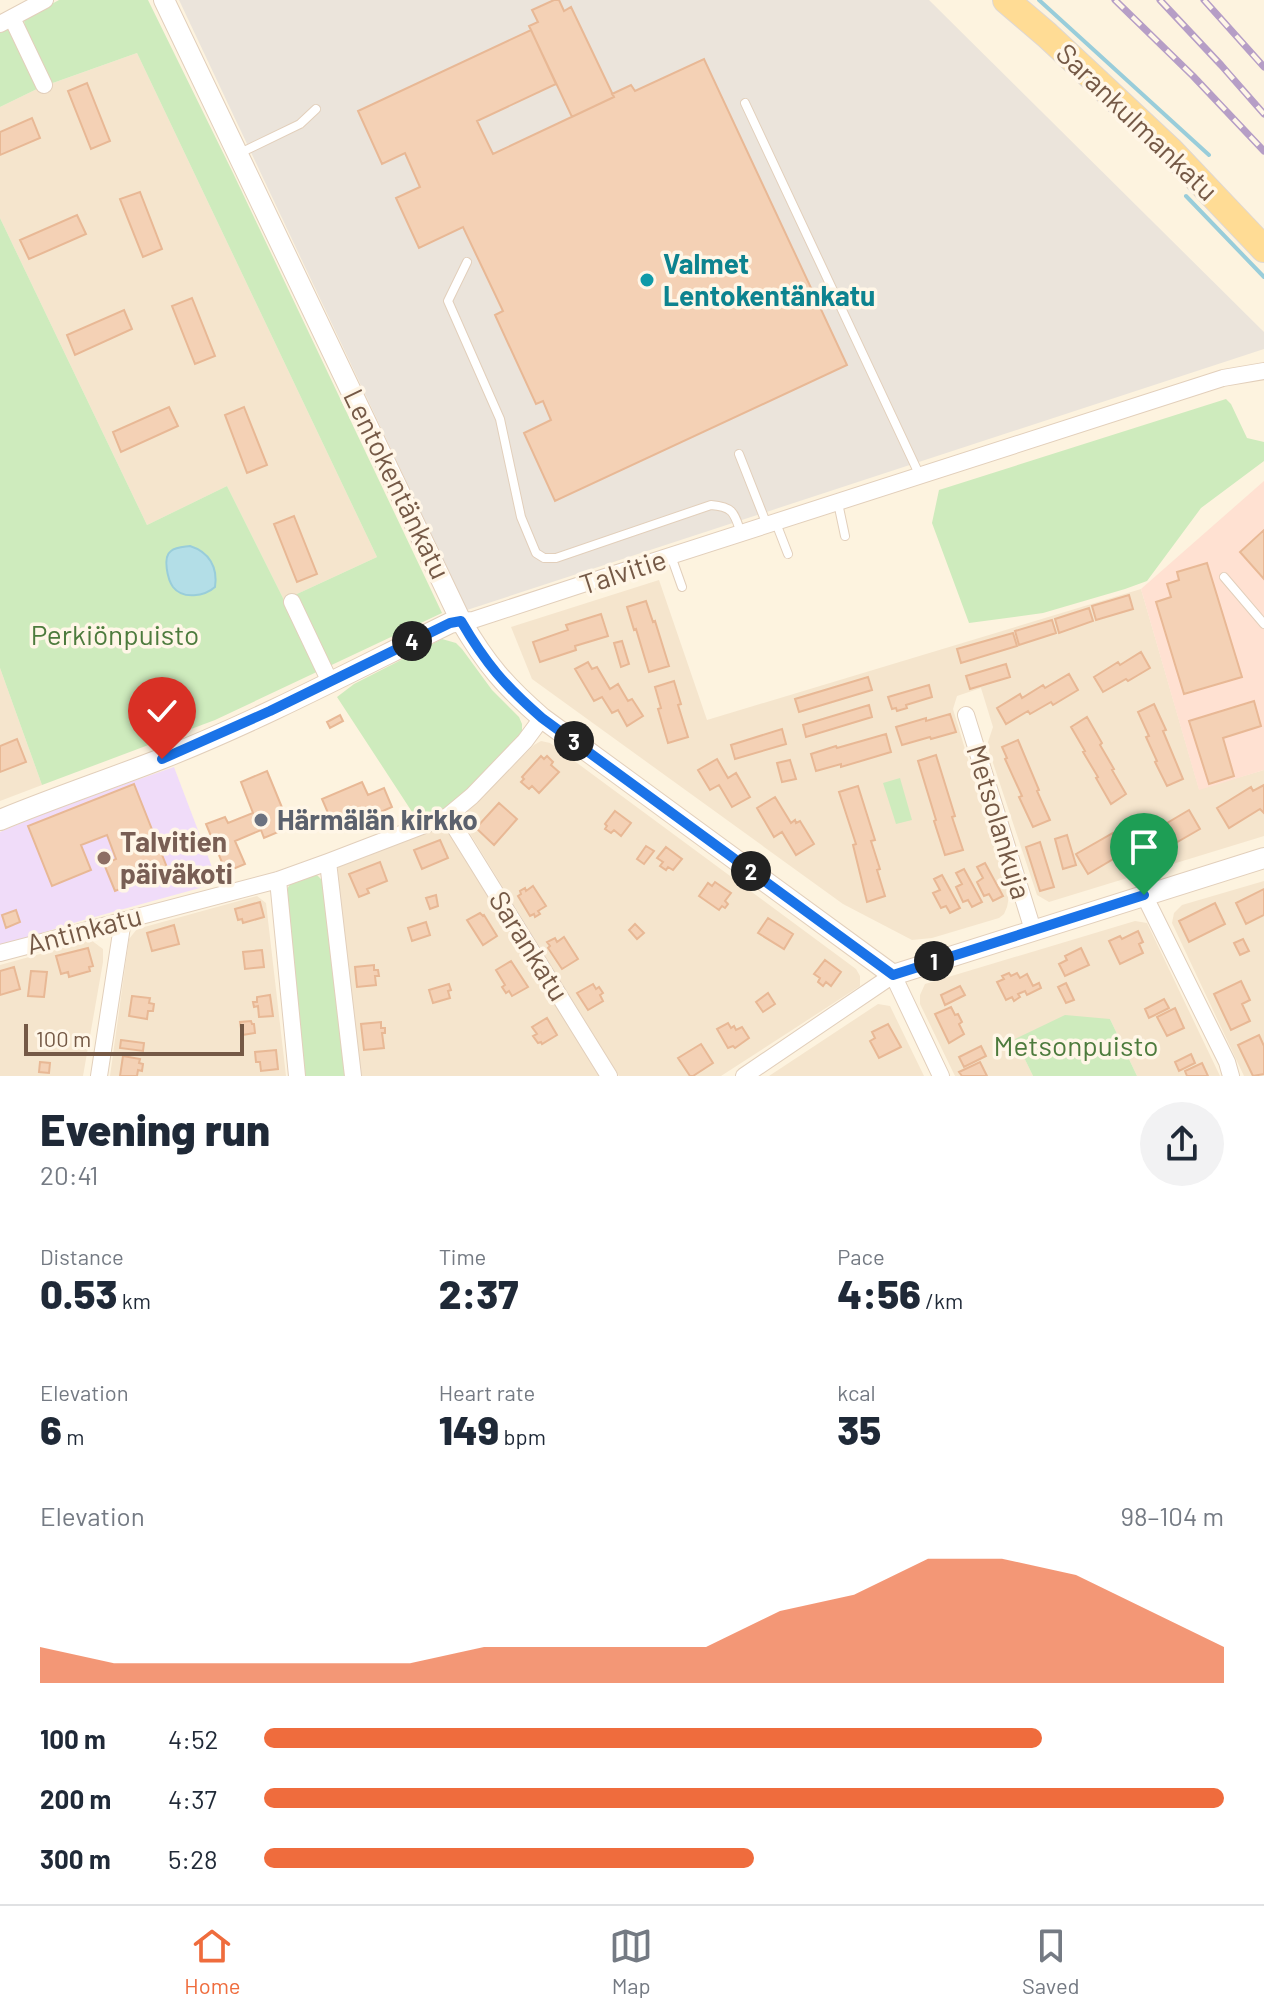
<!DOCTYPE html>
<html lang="en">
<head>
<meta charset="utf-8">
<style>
  :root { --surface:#fff; --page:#f2f2f3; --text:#1f2937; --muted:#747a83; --line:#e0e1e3; --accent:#ef6c3d }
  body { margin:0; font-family:Barlow,sans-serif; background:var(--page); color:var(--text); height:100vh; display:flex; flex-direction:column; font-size:30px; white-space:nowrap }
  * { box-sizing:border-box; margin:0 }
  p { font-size:26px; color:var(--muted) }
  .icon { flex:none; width:44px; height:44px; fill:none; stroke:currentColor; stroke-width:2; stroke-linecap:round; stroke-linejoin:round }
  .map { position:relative; height:1076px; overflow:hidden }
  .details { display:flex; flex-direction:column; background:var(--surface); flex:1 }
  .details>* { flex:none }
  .scale { position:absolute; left:24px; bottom:20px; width:220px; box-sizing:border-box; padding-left:8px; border:4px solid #755946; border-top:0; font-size:22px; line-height:28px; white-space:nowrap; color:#755946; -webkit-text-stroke:6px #fff6e7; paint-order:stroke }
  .pin { position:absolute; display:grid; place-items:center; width:68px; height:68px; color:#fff; margin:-82px -34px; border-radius:50% 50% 50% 0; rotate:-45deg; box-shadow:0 0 8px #0007 }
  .pin .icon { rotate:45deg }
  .km { position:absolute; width:40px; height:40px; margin:-20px; border-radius:50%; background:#222; color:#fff; font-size:22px; line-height:40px; text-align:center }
  .round { display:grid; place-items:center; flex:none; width:84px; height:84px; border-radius:42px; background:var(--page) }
  .headline { display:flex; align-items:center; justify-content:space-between; height:136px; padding:0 40px }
  h1 { font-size:44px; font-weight:800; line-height:60px }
  .stats { display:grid; grid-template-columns:repeat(3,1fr); gap:12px; height:136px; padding:8px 40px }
  .stats div { display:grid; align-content:center }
  .stats b { font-size:40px; font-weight:800 }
  .stats small { font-size:22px; font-weight:400 }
  .stats p { font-size:22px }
  .chart { height:224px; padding:16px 40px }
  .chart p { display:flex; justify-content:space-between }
  .chart svg { width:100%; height:144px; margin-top:8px; fill:var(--accent); opacity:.7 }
  ul { padding:0 40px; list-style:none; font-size:26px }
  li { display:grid; grid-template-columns:128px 96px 1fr; align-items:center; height:60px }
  li i { height:20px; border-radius:10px; background:var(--accent) }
  .tabs { display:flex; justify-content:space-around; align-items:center; height:112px; border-top:2px solid var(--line); background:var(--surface); font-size:22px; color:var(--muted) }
  .tabs a { display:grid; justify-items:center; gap:4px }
  .tabs .active { color:var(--accent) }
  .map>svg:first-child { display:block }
  .residential { fill:#f5e5cd }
  .commercial { fill:#ffe1d2 }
  .industrial { fill:#ebe4db }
  .education { fill:#f0dcf9 }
  .green { fill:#ceebbd }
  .water { fill:#b3dee7; stroke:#99cdda; stroke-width:2 }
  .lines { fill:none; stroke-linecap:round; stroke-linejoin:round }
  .stream { stroke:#99cdda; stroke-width:4 }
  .building { fill:#f4d1b5; stroke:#e8b895; stroke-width:2 }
  .service-casing { stroke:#e2cfbb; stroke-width:10 }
  .minor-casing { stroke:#e2cfbb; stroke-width:18 }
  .tertiary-casing { stroke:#e2cfbb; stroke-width:22 }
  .primary-casing { stroke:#ded7d3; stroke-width:28 }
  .service { stroke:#fff; stroke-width:8 }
  .minor { stroke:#fff; stroke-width:16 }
  .tertiary { stroke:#fff; stroke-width:20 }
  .primary { stroke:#ffdc95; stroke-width:26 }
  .rail-casing { stroke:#b69ec6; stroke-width:7 }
  .rail { stroke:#fff6e7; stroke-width:4; stroke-dasharray:12; stroke-linecap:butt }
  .route-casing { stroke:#fff; stroke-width:16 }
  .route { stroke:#1a73e8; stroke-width:10 }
  .culture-dot { fill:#0f9aa8; stroke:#fff6e7; stroke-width:3 }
  .worship-dot { fill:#6b7280; stroke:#fff6e7; stroke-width:3 }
  .education-dot { fill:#8d6e63; stroke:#fff6e7; stroke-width:3 }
  .labels { text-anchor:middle; stroke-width:7; stroke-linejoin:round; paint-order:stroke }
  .street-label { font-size:28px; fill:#755946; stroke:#fff6e7 }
  .culture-label { font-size:28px; font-weight:bold; fill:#0d838f; stroke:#fff6e7; text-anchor:start }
  .park-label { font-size:28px; fill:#4d7b3d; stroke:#fff6e7 }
  .worship-label { font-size:28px; font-weight:bold; fill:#5b616d; stroke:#fff6e7; text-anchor:start }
  .education-label { font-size:28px; font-weight:bold; fill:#785e54; stroke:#fff6e7; text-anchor:start }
</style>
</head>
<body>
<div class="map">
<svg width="1264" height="1076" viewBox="0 0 1264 1076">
  <rect width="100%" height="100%" fill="#fdf3df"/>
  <path class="residential" d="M137,53L377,557L284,600L227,486L147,525L0,218V107L39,88Z
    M659,580L707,720L1141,589L1199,789L1264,770V836L1049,902L1037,895L987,745L993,727L981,688L957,696L953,709L1009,896L1007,907L1004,914L999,918L932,938L912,940L843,904L532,679L511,627Z
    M0,668L42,785L0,801Z
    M541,741L550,743L856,969L860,976V986L721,1076H619L464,824L463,816L534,745Z
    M441,826H447L601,1076H359L337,875L338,867Z
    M1264,881V1076H1244L1172,923L1174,913L1182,905Z
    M257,896L266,903L286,1076H110L129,939L137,929Z
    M1135,921L1147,923L1220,1076H1137L1110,1019L1015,1039L1033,1076H955L920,1004V995L925,984Z
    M91,940L103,949V962L83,1076H0V965Z
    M878,1004L890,1006L924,1076H769Z"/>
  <path class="commercial" d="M1264,481V770L1199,790L1141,589Z"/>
  <path class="industrial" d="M179,0H929L1264,332V349L467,610Z"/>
  <path class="education" d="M174,767L218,883L80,921L0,946V832L59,807Z"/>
  <path class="green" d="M59,0H148L233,173L442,613L215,720L42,785L0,668V218L147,525L227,486L284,600L377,557L137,53L50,84L25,33L24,19Z
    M8,29L39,88L0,107V33Z
    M1226,399L1231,404L1247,438L1264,442V461L1201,508L1147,581L1125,589L1043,613L969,623L932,523L939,490Z
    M442,639L456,643L462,649L492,690L519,717L522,724V732L471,789L446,807L418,821L337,697L354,684Z
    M900,778L912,820L896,824L883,783Z
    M316,874L326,884L346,1076H305L285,893L290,884Z
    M1065,1015L1110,1019L1137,1076H1033L1015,1039Z"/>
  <path class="water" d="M190,546C209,552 218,567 215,587C205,596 183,600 173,587C168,580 162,557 171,551C176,547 184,547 190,546Z"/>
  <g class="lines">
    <path class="stream" d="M1039,0L1209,155
      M1186,196L1264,277"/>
  </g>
  <path class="building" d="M554,0H559L564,11L571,7L614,97L572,117L529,26L538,22L532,10Z
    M531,30L556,84L477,121L493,154L614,97L612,94L631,85L635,91L704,59L847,365L555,501L524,433L551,420L543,401L536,404L495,315L503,311L463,227L419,248L396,198L420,187L405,153L382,164L358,111Z
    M87,83L110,141L91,149L68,91Z
    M32,118L40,138L0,155V132Z
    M140,192L162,249L143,257L120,199Z
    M77,215L86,234L29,259L20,240Z
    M192,298L215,356L195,364L172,306Z
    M124,310L132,329L75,355L67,335Z
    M169,407L178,426L121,452L113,432Z
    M244,407L267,465L247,473L225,415Z
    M294,516L317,574L297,582L274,524Z
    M1264,530V579L1240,552Z
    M1207,563L1242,677L1184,694L1156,602L1171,597L1167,584L1179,580L1177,572Z
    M1129,595L1133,609L1096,620L1092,606Z
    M646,601L653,622L655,621L669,666L649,672L636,629L634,630L627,607Z
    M1089,608L1093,621L1059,633L1055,619Z
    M601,614L608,636L575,646L576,650L540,662L533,642L568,630L566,625Z
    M1052,620L1056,633L1019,645L1015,631Z
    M1013,633L1017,646L961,663L957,649Z
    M622,641L629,664L621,667L614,643Z
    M1141,652L1150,668L1128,681L1126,679L1103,692L1094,677L1118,662L1120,665Z
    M588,662L592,669L597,667L610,689L618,684L628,701L632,699L643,716L627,726L618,710L612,713L602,697L594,701L575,669Z
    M1006,664L1010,677L970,689L966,676Z
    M1069,674L1078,690L1053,705L1051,702L1030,714L1028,711L1006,724L997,708L1020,694L1022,698L1043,685L1045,688Z
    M868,677L872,690L799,712L795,699Z
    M674,681L681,704L678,705L688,737L668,743L658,709L661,708L655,687Z
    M929,685L932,697L906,705L907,708L897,711L896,708L892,709L888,697Z
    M1254,701L1261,726L1223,738L1234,776L1209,784L1189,721Z
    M1154,704L1166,730L1163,731L1183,779L1167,786L1155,762L1157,761L1146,737L1149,736L1138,712Z
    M869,705L872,717L806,737L803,725Z
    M950,714L956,732L931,739L930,737L902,745L896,727L926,718V721Z
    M340,715L343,721L330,728L327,722Z
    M1087,717L1102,743L1100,745L1114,769L1112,770L1126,794L1111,804L1096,778L1098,777L1083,752L1085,751L1071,727Z
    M782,729L786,744L735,759L731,745Z
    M886,734L891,752L841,767V764L816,771L811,754L836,746L837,748Z
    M17,739L26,762L0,772V746Z
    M1018,740L1039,790L1037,791L1050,820L1033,827L1019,797L1022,796L1005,759L1007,758L1002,747Z
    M936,755L955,816L952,817L963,850L945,855L934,821L936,820L918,761Z
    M541,756L544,759L547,756L553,762L551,765L559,772L539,793L532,786L529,789L521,782L524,779L522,777Z
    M717,759L728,778L736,773L750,797L732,807L719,785L710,790L698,770Z
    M790,760L796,779L782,782L777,763Z
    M267,771L290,827L264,838L261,830L235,841L245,864L226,872L206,824L225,817L228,823L253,813L241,782Z
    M362,782L368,795L384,788L392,807L365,819L360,807L331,820L322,799Z
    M134,784L168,870L115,891L104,864L116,859L107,835L81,845L91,870L52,886L28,826Z
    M1264,785V813L1260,809L1229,828L1217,808L1251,787L1253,791Z
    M858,786L875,840L871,841L880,869L877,870L885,896L867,902L853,845L856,844L839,792Z
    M775,797L791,823L795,820L796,823L800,821L814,844L796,855L782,832L774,837L757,808Z
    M499,803L517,819L494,845L476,828Z
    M1189,810L1200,829L1165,849L1161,841L1126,861L1122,854L1088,874L1076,854L1113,833L1117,841L1150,821L1155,830Z
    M615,811L631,823L621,836L614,830L611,833L605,829L607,826L605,824Z
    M1067,835L1076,865L1063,869L1055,839Z
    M440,840L448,858L422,869L414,850Z
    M1040,842L1054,887L1040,891L1026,847Z
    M646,846L654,851L644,864L637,859Z
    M666,847L682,859L673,870L668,867L666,870L660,866L663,862L657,858Z
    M380,862L387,881L367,889L369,893L359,897L349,874Z
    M985,863L1003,896L993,901L989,894L984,896L977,882L983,878L977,867Z
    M964,869L982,902L972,907L968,900L963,902L956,887L962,884L956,873Z
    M942,875L960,908L950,913L946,906L941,908L933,893L940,890L934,879Z
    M715,882L731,893L725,901L728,904L725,908L722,906L719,910L699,896L708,883L712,886Z
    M533,886L546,906L538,911L540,914L535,917L534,914L530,916L518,896L521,894L520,891L525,888L526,891Z
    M1264,889V915L1246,924L1236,903Z
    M436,895L438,906L430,909L426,898Z
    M260,902L264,917L243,923L242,919L238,920L235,909Z
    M1215,903L1225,924L1189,942L1179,921Z
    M16,910L20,922L6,928L2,915Z
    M480,913L483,916L484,915L497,936L483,945L467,920Z
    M768,918L793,934L784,949L758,933Z
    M426,922L430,935L412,941L408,928Z
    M635,924L644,933L637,939L629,930Z
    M174,925L179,944L152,951L147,933Z
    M1138,931L1143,942L1139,944L1143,953L1120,964L1109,941L1120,936L1122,939Z
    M564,937L578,959L562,969L548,948L550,946L547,942L555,938L557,942Z
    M1243,939L1249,951L1240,955L1234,943Z
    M88,948L93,966L89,967L90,971L69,977L68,972L61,974L56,956Z
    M1081,948L1089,965L1065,976L1059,964L1067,960L1065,956Z
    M262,950L264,967L245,969L243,952Z
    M825,960L841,972L831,986L826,982L823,986L818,982L820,978L814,974Z
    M511,961L528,987L512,996L509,991L506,993L502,987L505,985L496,970Z
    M374,965V970H378L379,976H375L376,985L357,987L355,967Z
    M14,967L20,989L0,995V971Z
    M31,971L47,972L44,997L28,996Z
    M1009,973L1011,976L1017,973L1020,978L1027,974L1033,986L1039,983L1041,988L1027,995L1025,991L1018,994L1020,997L1014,1001L1012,997L1006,1000L997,982L1004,979L1002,976Z
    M1241,981L1250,1000L1242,1004L1250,1021L1231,1030L1214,994Z
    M1066,983L1074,1000L1066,1003L1058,987Z
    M449,984L451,990L448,991L450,998L433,1003L429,990Z
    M593,984L596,989L599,987L603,993L600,995L603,1001L588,1010L577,993Z
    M960,986L965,995L945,1005L941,995Z
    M768,993L775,1004L763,1012L756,1002Z
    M270,995L273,1016L259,1017L258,1006L254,1007L253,1002H257V997Z
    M132,996L150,998L149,1003L154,1004L153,1011H148L147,1019L129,1016Z
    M1164,999L1169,1008L1149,1018L1145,1009Z
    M951,1007L955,1015L958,1014L962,1022L959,1024L964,1034L949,1043L935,1014Z
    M1175,1008L1184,1028L1167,1036L1157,1017Z
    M547,1018L557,1035L542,1044L541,1042L538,1043L533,1036L537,1034L532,1027Z
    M251,1021L252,1024H254L255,1033L242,1035L240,1022Z
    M381,1022V1028H385V1033H382L384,1048L364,1050L361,1024Z
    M728,1023L731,1028L734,1026L736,1030L742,1027L749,1038L735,1048L733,1046L728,1048L717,1029Z
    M888,1024L901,1047L879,1058L870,1041L875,1038L872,1032Z
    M1259,1035L1264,1046V1074L1253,1076L1238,1045Z
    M121,1040L144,1043L143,1051L120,1048Z
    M701,1044L713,1063L693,1076H690L678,1058Z
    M981,1046L986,1056L964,1067L959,1057Z
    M276,1050L278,1069L261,1071L260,1062H256L255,1052Z
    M1191,1054L1195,1063L1179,1071L1175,1062Z
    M123,1056L140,1059L139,1063L143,1064L142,1071L138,1070L137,1076H120Z
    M40,1062L50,1063L49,1073L39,1072Z
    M980,1062L987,1076H962L959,1072Z
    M1202,1063L1208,1076H1187L1185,1071Z"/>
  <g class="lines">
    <defs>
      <path id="service" d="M745,103L920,476
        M238,154L300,124L316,109
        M467,262L448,301L500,419L521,517L536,553L544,558H556L711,505C734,507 734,513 741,533
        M739,454L767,525
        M838,503L845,536
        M776,523L788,554
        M671,556L682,587
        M1224,577L1264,624"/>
      <path id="minor" d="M12,18L44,85
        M0,24L45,0
        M292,602L330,682
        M461,621L473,620L580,585L1223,378L1264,371
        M966,715L1033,930
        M448,816L609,1076
        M328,862L353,1076
        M278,880L297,1076
        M1144,895L1227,1062L1231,1076
        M0,953L278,880L328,862L448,816L472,796L525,741L542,718
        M99,1076L123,920
        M744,1076L893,975L941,1076"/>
      <path id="tertiary" d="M164,0L461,621C486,664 505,686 542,718L893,975L1264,858
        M0,820C53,798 107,780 161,759C260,720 354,670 450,623L461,621"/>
      <path id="primary" d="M1006,0L1047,35L1170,150L1264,249"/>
    </defs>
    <use href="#service" class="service-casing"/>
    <use href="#minor" class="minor-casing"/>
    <use href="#tertiary" class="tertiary-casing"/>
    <use href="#primary" class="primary-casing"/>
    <use href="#service" class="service"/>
    <use href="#minor" class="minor"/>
    <use href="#tertiary" class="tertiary"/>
    <use href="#primary" class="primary"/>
    <defs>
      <path id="rail" d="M1115,0L1193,76L1264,151
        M1160,0L1221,65L1264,114
        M1204,0L1264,67"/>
    </defs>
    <use href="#rail" class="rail-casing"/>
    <use href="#rail" class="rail"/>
  </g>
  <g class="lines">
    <defs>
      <path id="route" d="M162,759L270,711L450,623L461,621C486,664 505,686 542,718L893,975L1144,895"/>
    </defs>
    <use href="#route" class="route-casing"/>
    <use href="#route" class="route"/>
  </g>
  <circle class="culture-dot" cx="647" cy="280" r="8"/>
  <circle class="worship-dot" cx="261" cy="820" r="8"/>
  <circle class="education-dot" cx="104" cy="858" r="8"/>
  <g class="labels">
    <g class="street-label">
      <text transform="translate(1137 122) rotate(44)" y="10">Sarankulmankatu</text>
      <text transform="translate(397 484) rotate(64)" y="10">Lentokentänkatu</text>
      <text transform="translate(623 572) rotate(-18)" y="10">Talvitie</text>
      <text transform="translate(999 822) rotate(73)" y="10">Metsolankuja</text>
      <text transform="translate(84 930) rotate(-15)" y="10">Antinkatu</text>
      <text transform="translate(529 946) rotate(58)" y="10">Sarankatu</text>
    </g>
    <g class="culture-label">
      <text x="663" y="274">Valmet<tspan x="663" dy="32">Lentokentänkatu</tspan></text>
    </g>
    <g class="park-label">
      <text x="115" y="645">Perkiönpuisto</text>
      <text x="1076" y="1056">Metsonpuisto</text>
    </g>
    <g class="worship-label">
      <text x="277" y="830">Härmälän kirkko</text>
    </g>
    <g class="education-label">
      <text x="120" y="852">Talvitien<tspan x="120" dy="32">päiväkoti</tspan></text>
    </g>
  </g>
</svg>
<div class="scale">100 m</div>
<div class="pin" style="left:1144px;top:895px;background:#1e9e55"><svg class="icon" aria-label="arrive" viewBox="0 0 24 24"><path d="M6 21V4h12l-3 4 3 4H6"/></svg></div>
<div class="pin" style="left:162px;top:759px;background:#d93025"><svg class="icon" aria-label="check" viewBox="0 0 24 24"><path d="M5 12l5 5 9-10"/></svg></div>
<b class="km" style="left:934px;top:961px">1</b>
<b class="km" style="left:751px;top:871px">2</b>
<b class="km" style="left:574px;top:741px">3</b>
<b class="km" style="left:412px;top:641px">4</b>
</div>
<section class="details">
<div class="headline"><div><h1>Evening run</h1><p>20:41</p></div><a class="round"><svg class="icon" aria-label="share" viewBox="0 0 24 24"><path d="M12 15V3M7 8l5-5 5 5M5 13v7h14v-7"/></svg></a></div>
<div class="stats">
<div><p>Distance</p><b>0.53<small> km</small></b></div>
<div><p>Time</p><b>2:37</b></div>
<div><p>Pace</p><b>4:56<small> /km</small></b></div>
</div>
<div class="stats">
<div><p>Elevation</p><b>6<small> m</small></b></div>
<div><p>Heart rate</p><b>149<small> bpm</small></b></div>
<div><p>kcal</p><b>35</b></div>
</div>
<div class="chart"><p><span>Elevation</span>98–104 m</p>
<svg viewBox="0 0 160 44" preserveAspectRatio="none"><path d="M0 44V33L10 38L20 38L30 38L40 38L50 38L60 33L70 33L80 33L90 33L100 22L110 17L120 6L130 6L140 11L150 22L160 33V44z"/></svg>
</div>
<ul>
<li><b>100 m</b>4:52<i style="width:81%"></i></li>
<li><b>200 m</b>4:37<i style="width:100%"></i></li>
<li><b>300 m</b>5:28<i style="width:51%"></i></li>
</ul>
</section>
<nav class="tabs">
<a class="active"><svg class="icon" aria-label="home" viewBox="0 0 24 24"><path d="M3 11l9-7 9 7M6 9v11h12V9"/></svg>Home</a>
<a><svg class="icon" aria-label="map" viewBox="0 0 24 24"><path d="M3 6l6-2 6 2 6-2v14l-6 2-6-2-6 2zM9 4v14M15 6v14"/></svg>Map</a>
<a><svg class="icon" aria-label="saved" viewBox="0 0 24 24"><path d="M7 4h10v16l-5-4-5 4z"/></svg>Saved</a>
</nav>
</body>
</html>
